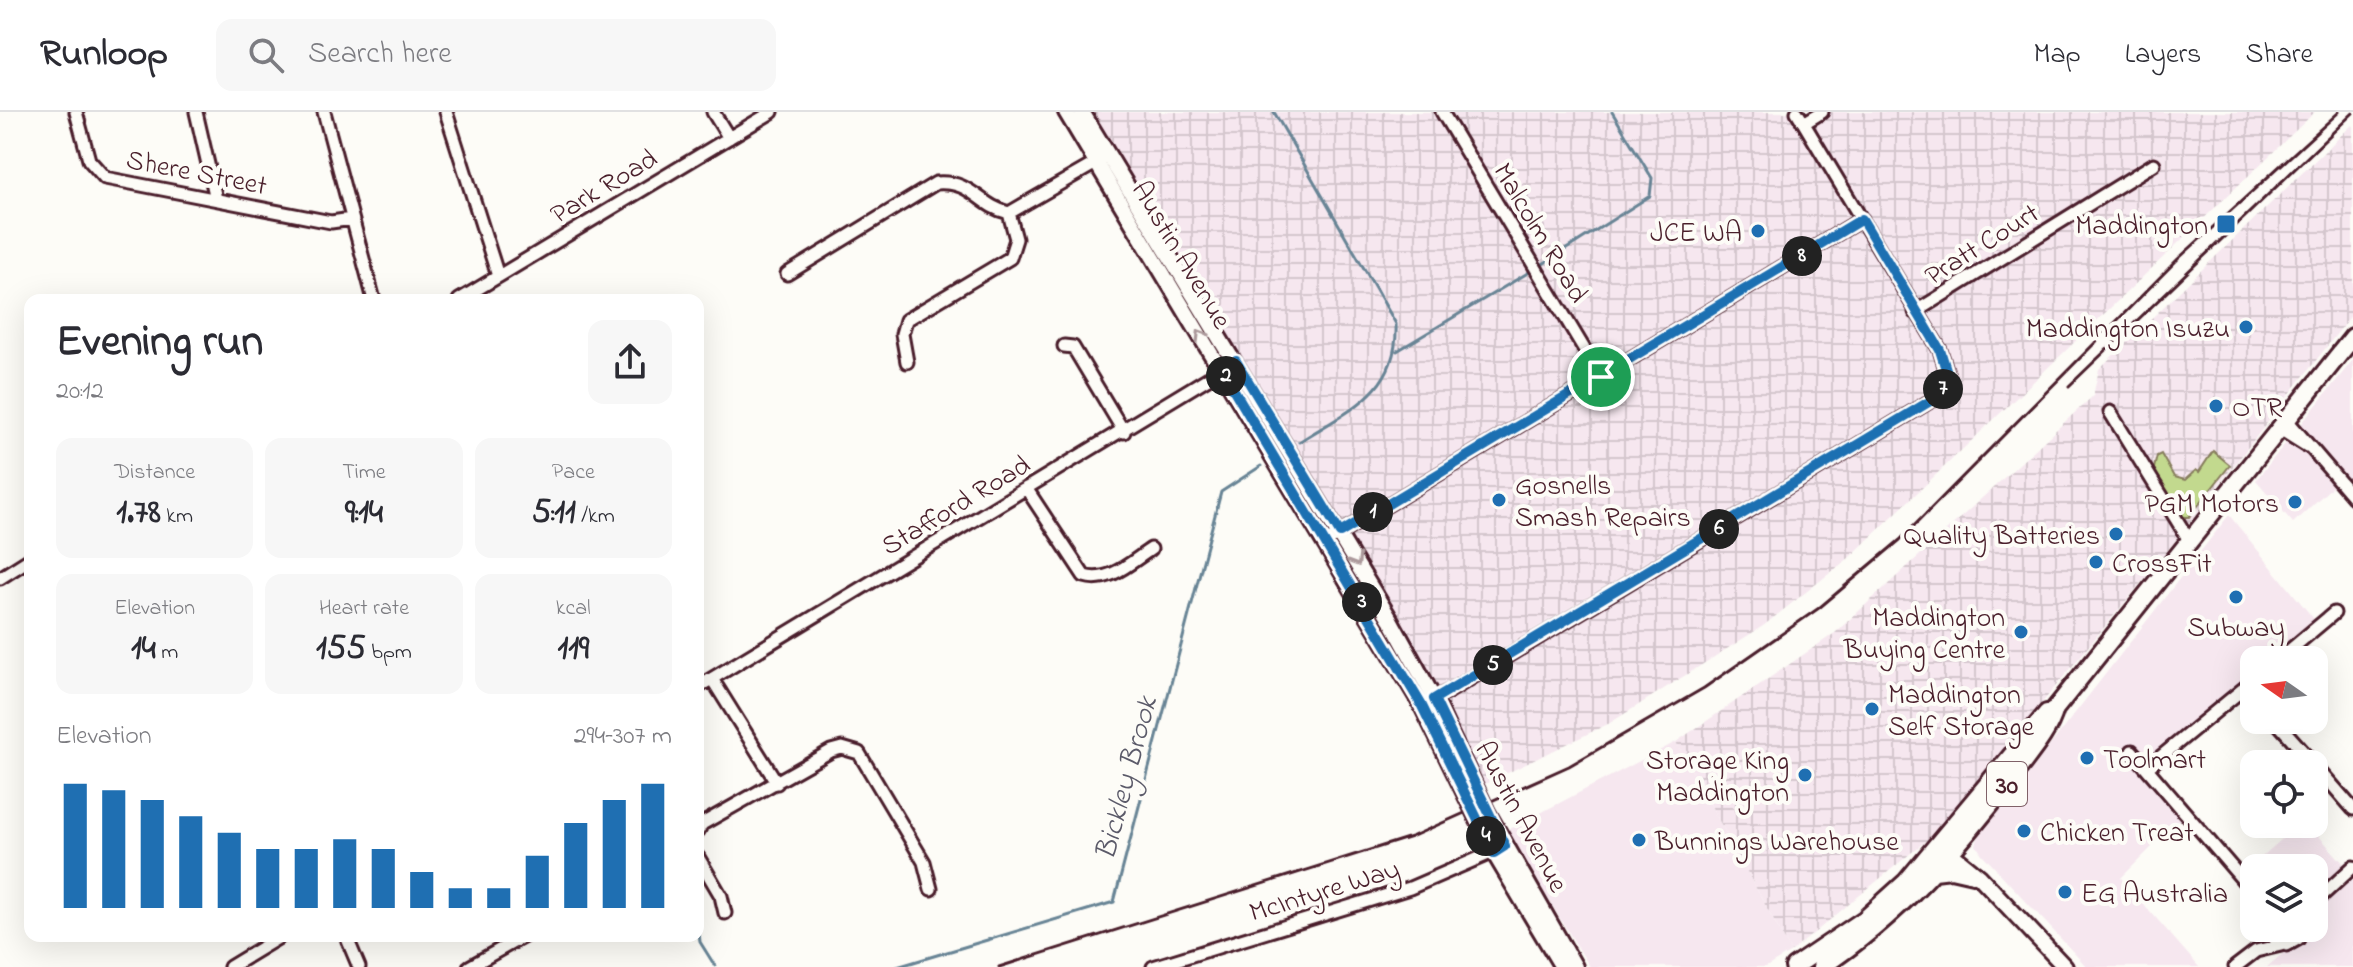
<!DOCTYPE html>
<html lang="en">
<head>
<meta charset="utf-8">
<style>
  :root { --surface:#fff; --page:#f7f7f7; --text:#2b2b33; --muted:#7c7c81; --line:#e1e1e2; --accent:#1f6fb2 }
  body { margin:0; font-family:"Indie Flower",sans-serif; background:var(--page); color:var(--text); height:100vh; display:flex; flex-direction:column; font-size:30px; white-space:nowrap }
  * { box-sizing:border-box; margin:0 }
  p { font-size:26px; color:var(--muted) }
  .icon { flex:none; width:44px; height:44px; fill:none; stroke:currentColor; stroke-width:2; stroke-linecap:round; stroke-linejoin:round }
  .map { position:relative; flex:1; overflow:hidden }
  .panel { position:absolute; left:24px; top:182px; width:680px; height:648px; display:flex; flex-direction:column; background:var(--surface); border-radius:16px; box-shadow:0 8px 32px #0002 }
  .panel>* { flex:none }
  .needle { width:52px; rotate:284deg }
  .tools { position:absolute; left:2240px; top:534px; display:grid; gap:16px }
  .tools a { display:grid; place-items:center; width:88px; height:88px; border-radius:16px; background:var(--surface); box-shadow:0 8px 32px #0002; font-size:40px }
  .pin { position:absolute; display:grid; place-items:center; width:68px; height:68px; color:#fff; margin:-34px; border:4px solid #fff; border-radius:50%; box-shadow:0 2px 8px #0007 }
  .km { position:absolute; width:40px; height:40px; margin:-20px; border-radius:50%; background:#222; color:#fff; font-size:22px; line-height:40px; text-align:center }
  .round { display:grid; place-items:center; flex:none; width:84px; height:84px; border-radius:16px; background:var(--page) }
  .head { display:flex; align-items:center; justify-content:space-between; height:136px; padding:0 32px }
  h1 { font-size:44px; font-weight:800; line-height:60px }
  .metrics { display:grid; grid-template-columns:repeat(3,1fr); gap:12px; height:136px; padding:8px 32px }
  .metrics div { display:grid; align-content:center; border-radius:16px; background:var(--page); text-align:center }
  .metrics b { font-size:34px; font-weight:800 }
  .metrics small { font-size:22px; font-weight:400 }
  .metrics p { font-size:22px }
  .chart { height:224px; padding:16px 32px }
  .chart p { display:flex; justify-content:space-between }
  .chart svg { width:100%; height:144px; margin-top:8px; stroke:var(--accent); stroke-width:6 }
  header { display:flex; align-items:center; gap:48px; box-sizing:border-box; height:112px; padding:0 40px; background:var(--surface); border-bottom:2px solid var(--line) }
  header strong { font-size:38px }
  nav { display:flex; gap:44px; margin-inline-start:auto; font-size:28px }
  .search { width:560px; height:72px; background:var(--page); display:flex; align-items:center; gap:20px; box-sizing:border-box; padding:0 28px; border-radius:16px; color:var(--muted); font-size:30px }
  .map>svg:first-child { display:block }
  .built { fill:#f6e7ef }
  .industrial { fill:url(#industrial-grid) }
  .green { fill:#c2d98e; stroke:#867c5c; stroke-width:2 }
  .lines { fill:none; stroke-linecap:round; stroke-linejoin:round }
  .stream { stroke:#678495; stroke-width:3 }
  .minor-casing { stroke:#4a1f2b; stroke-width:17 }
  .major-casing { stroke:#4a1f2b; stroke-width:20 }
  .highway-casing { stroke:#4a1f2b; stroke-width:22 }
  .minor { stroke:#fdfcf7; stroke-width:11 }
  .major { stroke:#fdfcf7; stroke-width:14 }
  .highway { stroke:#fdfcf7; stroke-width:16 }
  .rail { stroke:#4a1f2b; stroke-width:3 }
  .oneway { stroke:#ac999b }
  .route-casing { stroke:#fff; stroke-width:16 }
  .route { stroke:#1f6fb2; stroke-width:10 }
  .poi-dot { fill:#1f6fb2; stroke:#fdfcf7; stroke-width:3 }
  .labels { text-anchor:middle; stroke-width:8; stroke-linejoin:round; paint-order:stroke }
  .shield { fill:#fdfcf7; stroke:#806168; stroke-width:2 }
  .shield-label { font-size:26px; font-weight:bold; fill:#4a1f2b }
  .street-label { font-size:28px; fill:#4a1f2b; stroke:#fdfcf7 }
  .poi-label { font-size:28px; fill:#4a1f2b; stroke:#fdfcf7; text-anchor:start }
  .water-label { font-size:30px; font-style:italic; fill:#5b5a69; stroke:#fdfcf7 }
</style>
</head>
<body>
<header>
<strong>Runloop</strong>
<div class="search"><svg class="icon" aria-label="search" viewBox="0 0 24 24"><circle cx="10" cy="10" r="6"/><path d="M15 15l6 6"/></svg>Search here</div>
<nav><a>Map</a><a>Layers</a><a>Share</a></nav>
</header>
<div class="map">
<svg width="2353" height="855" viewBox="0 0 2353 855">
  <defs>
    <pattern id="industrial-grid" width="8" height="8" patternUnits="userSpaceOnUse" patternTransform="scale(2)"><rect width="8" height="8" fill="#f6e7ef"/><path d="M0 4h8M4 0v8" fill="none" stroke="#d4c6cd"/></pattern>
  </defs>
  <rect width="100%" height="100%" fill="#fdfcf7"/>
  <filter id="ink" filterUnits="userSpaceOnUse"><feTurbulence type="fractalNoise" baseFrequency=".0125" numOctaves="2"/><feDisplacementMap in="SourceGraphic" scale="16" xChannelSelector="R" yChannelSelector="G"/><feConvolveMatrix kernelMatrix="1 2 1 2 8 2 1 2 1" color-interpolation-filters="sRGB"/></filter>
  <g filter="url(#ink)">
    <path class="built" d="M2353,248V362L2339,375L2335,372L2293,411L2256,368Z
      M2229,403L2322,517L2286,548H2254V575L2155,660L2190,697L2121,766L2199,855H2087L1982,742L1976,733L1978,726Z
      M1676,630L1791,840L1766,855H1590L1506,719Z
      M2299,712H2308L2353,762V855H2267L2295,831L2281,816H2314V756H2254V785L2237,767Z"/>
    <path class="industrial" d="M1092,0H2315L1849,446L1763,514L1610,611L1485,672L1422,552Z
      M2353,12V201L2167,439L1934,722L1791,840L1676,630L1835,521L2093,284L2099,257Z"/>
    <path class="green" d="M2213,339L2230,353L2189,405H2183L2153,360L2157,344L2161,342L2174,365L2185,368L2196,358L2199,360Z"/>
    <g class="lines">
      <path class="stream" d="M1274,0L1396,212C1399,280 1349,298 1299,330
        M1538,155L1650,84L1652,66L1612,0
        M1397,239L1531,159
        M698,810L700,830L715,854
        M897,855L1114,790L1221,380L1261,354"/>
      <defs>
        <path id="minor" d="M76,0L89,48L105,66L331,110L352,107
          M196,0L216,87
          M324,0L374,188
          M446,0L498,164
          M713,0L729,26
          M1442,0L1601,265
          M1804,11L1822,0
          M787,162L936,71C973,68 978,94 1009,101
          M459,188L772,0
          M1915,200L2154,52
          M1064,234L1073,235L1124,320
          M907,250L902,222L906,208L1010,146L1016,127L1009,101L1103,47
          M2110,300L2189,428
          M2287,308L2353,385
          M2280,317L2307,334
          M1026,376L1084,464C1109,472 1131,450 1151,437
          M1326,430L1862,107
          M0,466L30,447
          M2278,548L2334,501
          M712,567L777,671
          M698,575L1228,254
          M1429,589L1450,579L1937,285L1949,267L1940,238L1797,0
          M2275,608L2314,652
          M2132,639L2254,781
          M2314,652L2353,697
          M2147,656L2254,568
          M698,719L702,712L831,639L842,636L859,641L924,750L931,777
          M698,745L721,784L725,801
          M2314,791L2353,755
          M2272,816L2275,828L2287,833L2298,827L2299,816
          M346,824L359,855
          M230,855L281,824
          M469,855L524,824
          M1153,855L1410,776L1500,737
          M2235,855L2256,839L2281,833"/>
        <path id="major" d="M1066,0L1421,592L1494,741L1562,855
          M1082,0L1390,507L1434,587L1487,700L1575,855
          M1943,735L1980,765L2065,855"/>
        <path id="highway" d="M1934,759L1951,757L1973,762
          M1794,855L1865,807L1906,770L2047,601
          M1821,855C1898,805 1958,736 2013,664C2028,643 2048,622 2055,597L2353,225"/>
      </defs>
      <use href="#minor" class="minor-casing"/>
      <use href="#major" class="major-casing"/>
      <use href="#highway" class="highway-casing"/>
      <use href="#minor" class="minor"/>
      <use href="#major" class="major"/>
      <use href="#highway" class="highway"/>
      <path class="rail" d="M2069,274L2353,1
        M999,855L1411,725L1569,654L1704,576L1819,496L1900,428L2178,147L2339,0"/>
    </g>
    <defs><path id="oneway-chevron" d="M-2-3.5L2.5 0L-2 3.5" fill="none" stroke-width="1.6" stroke-linecap="round" stroke-linejoin="round" transform="scale(2)"/></defs>
    <g class="oneway">
      <use href="#oneway-chevron" transform="translate(1201 223) rotate(-121)"/>
      <use href="#oneway-chevron" transform="translate(1356 449) rotate(59)"/>
    </g>
  </g>
  <g class="lines" filter="url(#ink)">
    <defs>
      <path id="route" d="M1862,107L1940,238L1949,267L1937,285L1434,587L1505,734L1494,741L1421,592L1222,258L1236,249L1340,421Z"/>
    </defs>
    <use href="#route" class="route-casing"/>
    <use href="#route" class="route"/>
  </g>
  <g class="poi-dot">
    <rect x="2216" y="102" width="20" height="20" rx="4"/>
    <circle cx="1758" cy="119" r="8"/>
    <circle cx="2246" cy="215" r="8"/>
    <circle cx="2216" cy="294" r="8"/>
    <circle cx="1499" cy="388" r="8"/>
    <circle cx="2295" cy="390" r="8"/>
    <circle cx="2116" cy="422" r="8"/>
    <circle cx="2096" cy="450" r="8"/>
    <circle cx="2236" cy="485" r="8"/>
    <circle cx="2021" cy="520" r="8"/>
    <circle cx="1872" cy="597" r="8"/>
    <circle cx="2087" cy="646" r="8"/>
    <circle cx="1805" cy="663" r="8"/>
    <circle cx="2024" cy="719" r="8"/>
    <circle cx="1639" cy="728" r="8"/>
    <circle cx="2065" cy="780" r="8"/>
  </g>
  <g class="labels">
    <rect class="shield" x="1987" y="650" width="40" height="44" rx="6"/>
    <g class="shield-label">
      <text x="2007" y="681">30</text>
    </g>
    <g class="street-label">
      <text transform="translate(197 59) rotate(11)" y="10">Shere Street</text>
      <text transform="translate(603 73) rotate(-31)" y="10">Park Road</text>
      <text transform="translate(1542 120) rotate(59)" y="10">Malcolm Road</text>
      <text transform="translate(1981 131) rotate(-32)" y="10">Pratt Court</text>
      <text transform="translate(1183 142) rotate(59)" y="10">Austin Avenue</text>
      <text transform="translate(955 392) rotate(-31)" y="10">Stafford Road</text>
      <text transform="translate(1523 704) rotate(62)" y="10">Austin Avenue</text>
      <text transform="translate(1324 777) rotate(-17)" y="10">McIntyre Way</text>
    </g>
    <g class="poi-label">
      <text x="2208" y="122" text-anchor="end">Maddington</text>
      <text x="1742" y="129" text-anchor="end">JCE WA</text>
      <text x="2230" y="225" text-anchor="end">Maddington Isuzu</text>
      <text x="2232" y="304">OTR</text>
      <text x="1515" y="382">Gosnells<tspan x="1515" dy="32">Smash Repairs</tspan></text>
      <text x="2279" y="400" text-anchor="end">PGM Motors</text>
      <text x="2100" y="432" text-anchor="end">Quality Batteries</text>
      <text x="2112" y="460">CrossFit</text>
      <text x="2005" y="514" text-anchor="end">Maddington<tspan x="2005" dy="32">Buying Centre</tspan></text>
      <text x="2236" y="524" text-anchor="middle">Subway</text>
      <text x="1888" y="591">Maddington<tspan x="1888" dy="32">Self Storage</tspan></text>
      <text x="2103" y="656">Toolmart</text>
      <text x="1789" y="657" text-anchor="end">Storage King<tspan x="1789" dy="32">Maddington</tspan></text>
      <text x="2040" y="729">Chicken Treat</text>
      <text x="1655" y="738">Bunnings Warehouse</text>
      <text x="2081" y="790">EG Australia</text>
    </g>
    <g class="water-label">
      <text transform="translate(1125 666) rotate(-75)" y="10">Bickley Brook</text>
    </g>
  </g>
</svg>
<div class="tools">
<a><svg class="needle" viewBox="-14 -14 28 28"><path d="M0-13l5 13h-10z" fill="#e53935"/><path d="M0 13l5-13h-10z" fill="#7c7c81"/></svg></a>
<a><svg class="icon" aria-label="locate" viewBox="0 0 24 24"><circle cx="12" cy="12" r="6"/><path d="M12 2v4M12 18v4M2 12h4M18 12h4"/></svg></a>
<a><svg class="icon" aria-label="layers" viewBox="0 0 24 24"><path d="M12 4l9 5-9 5-9-5zM3 14l9 5 9-5"/></svg></a>
</div>
<div class="pin" style="left:1601px;top:265px;background:#1e9e55"><svg class="icon" aria-label="arrive" viewBox="0 0 24 24"><path d="M6 21V4h12l-3 4 3 4H6"/></svg></div>
<b class="km" style="left:1373px;top:400px">1</b>
<b class="km" style="left:1226px;top:264px">2</b>
<b class="km" style="left:1362px;top:490px">3</b>
<b class="km" style="left:1486px;top:724px">4</b>
<b class="km" style="left:1493px;top:553px">5</b>
<b class="km" style="left:1719px;top:417px">6</b>
<b class="km" style="left:1943px;top:277px">7</b>
<b class="km" style="left:1802px;top:144px">8</b>
<section class="panel">
<div class="head"><div><h1>Evening run</h1><p>20:12</p></div><a class="round"><svg class="icon" aria-label="share" viewBox="0 0 24 24"><path d="M12 15V3M7 8l5-5 5 5M5 13v7h14v-7"/></svg></a></div>
<div class="metrics">
<div><p>Distance</p><b>1.78<small> km</small></b></div>
<div><p>Time</p><b>9:14</b></div>
<div><p>Pace</p><b>5:11<small> /km</small></b></div>
</div>
<div class="metrics">
<div><p>Elevation</p><b>14<small> m</small></b></div>
<div><p>Heart rate</p><b>155<small> bpm</small></b></div>
<div><p>kcal</p><b>119</b></div>
</div>
<div class="chart"><p><span>Elevation</span>294–307 m</p>
<svg viewBox="0 0 160 44" preserveAspectRatio="none"><path d="M5 44V6M15 44V8M25 44V11M35 44V16M45 44V21M55 44V26M65 44V26M75 44V23M85 44V26M95 44V33M105 44V38M115 44V38M125 44V28M135 44V18M145 44V11M155 44V6"/></svg>
</div>
</section>
</div>
</body>
</html>
